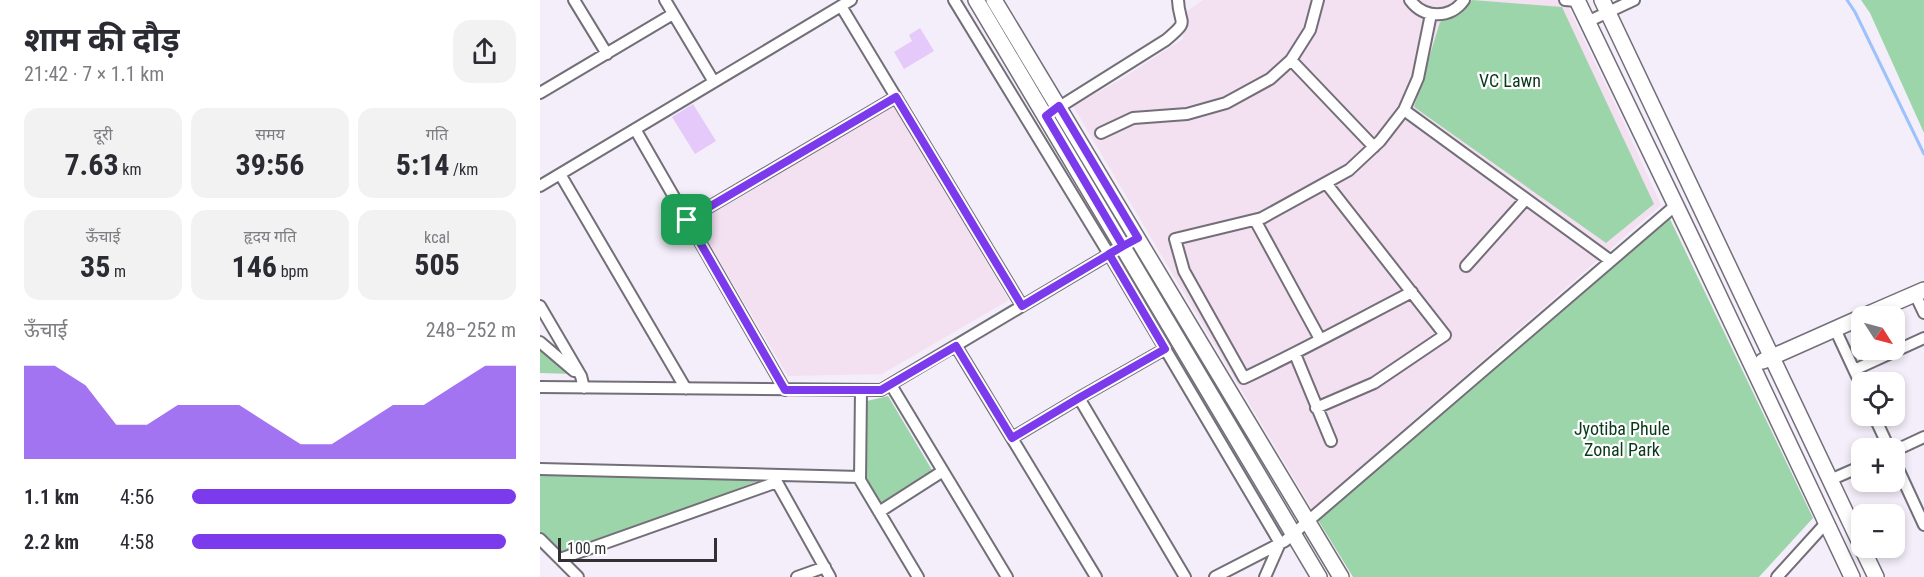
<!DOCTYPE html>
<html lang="hi">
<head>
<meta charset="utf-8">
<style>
  :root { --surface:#fff; --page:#f2f2f3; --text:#2b2b33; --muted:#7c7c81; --accent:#7c3aed }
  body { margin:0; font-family:"Roboto Condensed","Noto Sans Devanagari",sans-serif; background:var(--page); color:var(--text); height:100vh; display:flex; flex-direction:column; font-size:22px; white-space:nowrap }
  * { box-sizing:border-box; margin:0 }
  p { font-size:20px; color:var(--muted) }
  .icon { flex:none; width:33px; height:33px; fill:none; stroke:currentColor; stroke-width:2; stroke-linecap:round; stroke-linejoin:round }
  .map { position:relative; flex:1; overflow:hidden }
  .panel { display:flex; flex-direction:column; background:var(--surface); width:540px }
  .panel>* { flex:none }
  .needle { width:39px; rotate:126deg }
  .fabs { position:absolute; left:1311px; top:306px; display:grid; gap:12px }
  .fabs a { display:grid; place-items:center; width:54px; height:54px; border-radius:12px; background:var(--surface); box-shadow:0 3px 9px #0003; font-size:30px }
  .scale { position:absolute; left:18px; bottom:15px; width:159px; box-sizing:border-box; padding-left:6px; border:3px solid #323034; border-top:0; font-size:16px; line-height:21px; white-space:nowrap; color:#323034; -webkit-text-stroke:4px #fff; paint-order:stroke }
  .pin { position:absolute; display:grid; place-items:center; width:51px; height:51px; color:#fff; margin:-26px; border-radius:12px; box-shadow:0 3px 9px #0006 }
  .round { display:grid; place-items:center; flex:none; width:63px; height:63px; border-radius:18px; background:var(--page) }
  .overview { display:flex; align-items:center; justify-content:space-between; height:102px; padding:0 24px }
  h1 { font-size:33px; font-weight:700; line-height:45px }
  .figures { display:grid; grid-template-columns:repeat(3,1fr); gap:9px; height:102px; padding:6px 24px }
  .figures div { display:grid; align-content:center; border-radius:15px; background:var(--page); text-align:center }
  .figures b { font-size:30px; font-weight:700 }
  .figures small { font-size:16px; font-weight:400 }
  .figures p { font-size:16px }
  .chart { height:168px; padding:12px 24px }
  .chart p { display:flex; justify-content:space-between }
  .chart svg { width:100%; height:108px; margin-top:6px; fill:var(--accent); opacity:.7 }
  ul { padding:0 24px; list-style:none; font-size:20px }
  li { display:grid; grid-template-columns:96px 72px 1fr; align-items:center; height:45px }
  li i { height:15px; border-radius:8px; background:var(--accent) }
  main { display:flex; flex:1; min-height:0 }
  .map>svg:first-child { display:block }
  .education { fill:#f3e0f1 }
  .green { fill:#9dd5aa }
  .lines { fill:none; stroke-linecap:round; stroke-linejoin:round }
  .stream { stroke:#9cc2fb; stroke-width:3 }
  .building { fill:#e5c9fa }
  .street-casing { stroke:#736f78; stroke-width:14 }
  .secondary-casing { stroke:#736f78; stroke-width:18 }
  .street { stroke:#fff; stroke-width:10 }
  .secondary { stroke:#fff; stroke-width:15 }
  .route-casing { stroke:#fff; stroke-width:12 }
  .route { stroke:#7c3aed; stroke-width:8 }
  .labels { text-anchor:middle; stroke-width:4.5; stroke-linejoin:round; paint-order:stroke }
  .park-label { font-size:18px; fill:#09391b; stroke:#fff }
</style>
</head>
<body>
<main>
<section class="panel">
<div class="overview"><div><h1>शाम की दौड़</h1><p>21:42 · 7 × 1.1 km</p></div><a class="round"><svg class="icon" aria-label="share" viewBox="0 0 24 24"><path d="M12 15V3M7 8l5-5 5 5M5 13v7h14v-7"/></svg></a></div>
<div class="figures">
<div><p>दूरी</p><b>7.63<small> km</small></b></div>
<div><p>समय</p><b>39:56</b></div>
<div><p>गति</p><b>5:14<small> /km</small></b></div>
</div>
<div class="figures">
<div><p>ऊँचाई</p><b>35<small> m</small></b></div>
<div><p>हृदय गति</p><b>146<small> bpm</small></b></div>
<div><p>kcal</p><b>505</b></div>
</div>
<div class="chart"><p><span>ऊँचाई</span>248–252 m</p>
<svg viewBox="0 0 160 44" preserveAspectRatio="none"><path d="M0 44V6L10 6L20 14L30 30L40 30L50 22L60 22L70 22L80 30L90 38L100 38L110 30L120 22L130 22L140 14L150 6L160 6V44z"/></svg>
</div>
<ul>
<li><b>1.1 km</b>4:56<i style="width:100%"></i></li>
<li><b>2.2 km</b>4:58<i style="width:97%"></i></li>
</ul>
</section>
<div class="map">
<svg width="1384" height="577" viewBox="0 0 1384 577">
  <rect width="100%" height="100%" fill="#f3eef9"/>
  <path class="education" d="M663,0H1025L1083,121L1121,205L772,509L533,106L580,80L643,39V14Z
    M353,105L469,300L342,374L248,376L157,223Z"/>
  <path class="green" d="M932,0L1022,7L1114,204L1066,243L874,107L900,22L921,13Z
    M1321,0H1384V133L1330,13Z
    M1129,217L1273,518L1219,577H813L778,520Z
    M0,347L33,374L0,373Z
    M348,396L392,470L341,503L326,480L327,401Z
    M0,472L233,475L20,559L0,537Z"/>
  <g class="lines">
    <path class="stream" d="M1307,0L1315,12L1384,154"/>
  </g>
  <path class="building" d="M380,28L394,51L364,69L354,52L372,41L369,35Z
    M153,104L176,141L155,154L132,117Z"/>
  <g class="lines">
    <defs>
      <path id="street" d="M34,0L67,54
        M125,0L174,82
        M414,0L569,254L740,543L725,577
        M870,0C884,19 911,19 924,0
        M1025,0L1037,1
        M301,6L482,306
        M1047,22L1094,0
        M751,60L834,147
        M0,93L133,14
        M864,110L1071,261
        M513,111L626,40C651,19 639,26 638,0
        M95,129L245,390
        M561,133L593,118L647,114L686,103L730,79L751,60L770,30L778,0
        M20,174L146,389
        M0,186L311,0
        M147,220L356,97
        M715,220L780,339
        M926,266L986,199
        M872,292C816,321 761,351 704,378L644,271L635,239L722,218L809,170L840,141L864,110L878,78L891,14
        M1375,294L1384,313
        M0,306L41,376L44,388
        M1295,329L1322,387
        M0,342L34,371
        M416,346L556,577
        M755,354L791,441
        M1314,370L1384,338
        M351,385L467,577
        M0,387L341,390L583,246L598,238
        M321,390L320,480L378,577
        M539,398L645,577
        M776,408L834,383L905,335L786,183
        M1334,416L1349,448
        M472,438L539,398L625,349
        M1354,451L1384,437
        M1354,460L1384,525
        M0,469L320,477
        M234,477L290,577
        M1290,480L1322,466
        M339,512L403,471
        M0,539L38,577
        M20,559L237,482
        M257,577L285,567
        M675,577L745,541L753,534L1136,205
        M1237,577L1286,523"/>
      <path id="secondary" d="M436,0L779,577
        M454,0L801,577
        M1037,0L1154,243L1312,577
        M1062,0L1322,547
        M1324,316L1384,290
        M1223,361L1322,317
        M1322,548L1336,577"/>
    </defs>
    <use href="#street" class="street-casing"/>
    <use href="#secondary" class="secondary-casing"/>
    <use href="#street" class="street"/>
    <use href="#secondary" class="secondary"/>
  </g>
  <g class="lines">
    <defs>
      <path id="route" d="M147,220L245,390H341L416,346L472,438L539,398L625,349L569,254L583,246L506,116L519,106L598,238L583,246L482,306L356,97L147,220"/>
    </defs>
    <use href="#route" class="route-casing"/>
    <use href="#route" class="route"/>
  </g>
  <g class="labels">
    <g class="park-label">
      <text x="970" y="87">VC Lawn</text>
      <text x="1082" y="435">Jyotiba Phule<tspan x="1082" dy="21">Zonal Park</tspan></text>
    </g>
  </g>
</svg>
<div class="fabs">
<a><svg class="needle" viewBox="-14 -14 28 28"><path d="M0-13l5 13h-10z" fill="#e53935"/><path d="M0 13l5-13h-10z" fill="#7c7c81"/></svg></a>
<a><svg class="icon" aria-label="locate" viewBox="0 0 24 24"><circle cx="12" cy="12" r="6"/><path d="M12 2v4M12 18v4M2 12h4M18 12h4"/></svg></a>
<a>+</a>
<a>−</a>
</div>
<div class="scale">100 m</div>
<div class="pin" style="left:147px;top:220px;background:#1e9e55"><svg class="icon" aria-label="arrive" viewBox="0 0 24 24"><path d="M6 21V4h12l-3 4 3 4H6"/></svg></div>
</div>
</main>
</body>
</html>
